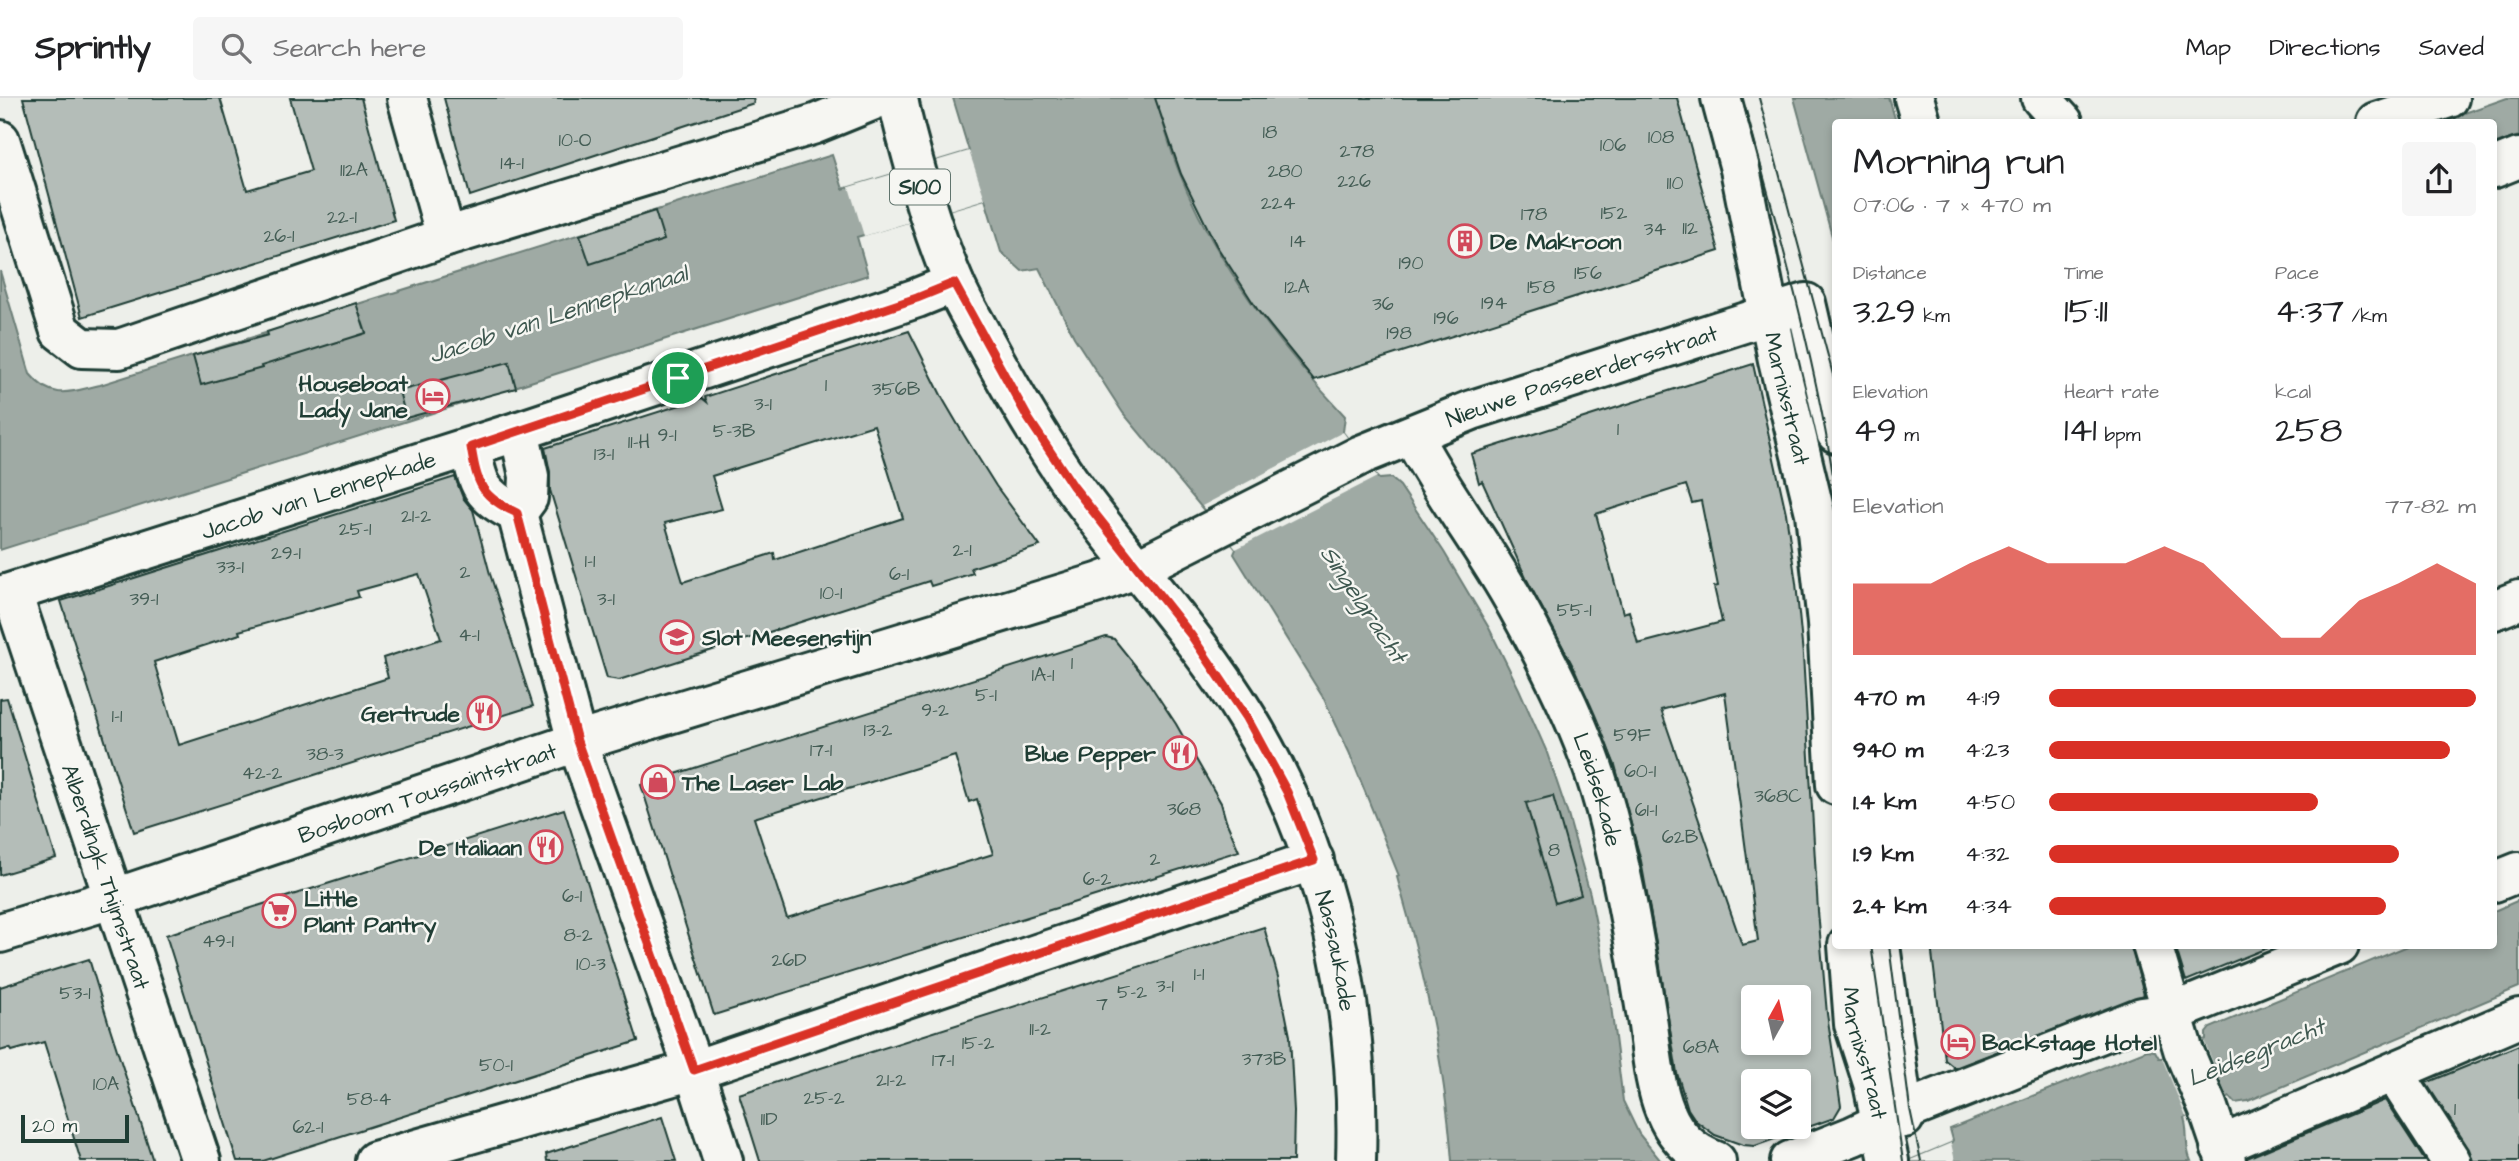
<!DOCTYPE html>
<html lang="en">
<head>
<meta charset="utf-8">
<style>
  :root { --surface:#fff; --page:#f6f6f6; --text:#202124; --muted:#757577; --line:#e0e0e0; --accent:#d93025 }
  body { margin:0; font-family:"Architects Daughter",sans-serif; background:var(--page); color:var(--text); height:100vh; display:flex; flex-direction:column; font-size:26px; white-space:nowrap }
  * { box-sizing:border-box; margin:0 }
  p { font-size:23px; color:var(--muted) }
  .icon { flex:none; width:38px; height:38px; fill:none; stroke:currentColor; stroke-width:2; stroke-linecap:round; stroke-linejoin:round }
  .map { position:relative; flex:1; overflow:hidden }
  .side { position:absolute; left:1832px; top:21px; width:665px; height:830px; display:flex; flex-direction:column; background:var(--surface); border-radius:7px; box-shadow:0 4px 10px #0003 }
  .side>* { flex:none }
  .needle { width:46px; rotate:8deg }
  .fabs { position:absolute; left:1741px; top:887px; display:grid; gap:14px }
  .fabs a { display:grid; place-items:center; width:70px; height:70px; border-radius:7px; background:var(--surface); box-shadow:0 4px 10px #0003; font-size:35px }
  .scale { position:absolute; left:21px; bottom:18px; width:108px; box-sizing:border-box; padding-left:7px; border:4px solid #1f3d34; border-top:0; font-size:19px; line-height:24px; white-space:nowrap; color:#1f3d34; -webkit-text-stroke:5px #f6f6f2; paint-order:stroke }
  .pin { position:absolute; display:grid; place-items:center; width:60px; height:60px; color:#fff; margin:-30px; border:4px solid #fff; border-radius:50%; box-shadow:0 2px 7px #0007 }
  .round { display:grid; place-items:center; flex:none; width:74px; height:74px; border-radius:7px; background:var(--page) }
  .overview { display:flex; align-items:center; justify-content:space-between; height:119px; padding:0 21px }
  h1 { font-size:38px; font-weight:600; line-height:52px }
  .metrics { display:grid; grid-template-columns:repeat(3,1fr); gap:10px; height:119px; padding:7px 21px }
  .metrics div { display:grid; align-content:center }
  .metrics b { font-size:35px; font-weight:600 }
  .metrics small { font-size:19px; font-weight:400 }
  .metrics p { font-size:19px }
  .chart { height:196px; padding:14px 21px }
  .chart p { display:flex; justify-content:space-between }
  .chart svg { width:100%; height:126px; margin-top:7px; fill:var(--accent); opacity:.7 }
  ul { padding:0 21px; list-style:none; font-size:23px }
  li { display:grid; grid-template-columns:112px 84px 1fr; align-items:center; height:52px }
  li i { height:18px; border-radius:9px; background:var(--accent) }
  header { display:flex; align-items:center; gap:42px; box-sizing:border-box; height:98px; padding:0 35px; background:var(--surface); border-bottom:2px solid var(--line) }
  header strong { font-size:33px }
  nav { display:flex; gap:38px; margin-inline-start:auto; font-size:24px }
  .search { width:490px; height:63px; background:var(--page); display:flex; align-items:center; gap:18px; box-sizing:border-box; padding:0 24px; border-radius:7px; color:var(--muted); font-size:26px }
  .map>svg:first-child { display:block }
  .water { fill:#9faaa4; stroke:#6c7e77; stroke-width:2 }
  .pier { fill:#edefea }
  .building { fill:#b4bdb8; stroke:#1f3d34; stroke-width:2; fill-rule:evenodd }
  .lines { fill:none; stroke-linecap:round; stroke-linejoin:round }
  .minor-casing { stroke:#1f3d34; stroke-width:44 }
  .major-casing { stroke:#1f3d34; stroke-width:44 }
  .minor { stroke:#f6f6f2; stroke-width:38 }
  .major { stroke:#f6f6f2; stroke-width:38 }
  .tram { stroke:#1f3d34; stroke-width:2 }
  .route-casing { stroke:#fff; stroke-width:14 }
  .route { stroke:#d93025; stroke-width:9 }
  .labels { text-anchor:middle; stroke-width:5; stroke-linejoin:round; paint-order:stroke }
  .number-label { font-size:19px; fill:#445d55 }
  .shield { fill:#f6f6f2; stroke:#60746d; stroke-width:2 }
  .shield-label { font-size:21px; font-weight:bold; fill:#1f3d34 }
  .poi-label { font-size:23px; font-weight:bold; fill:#1f3d34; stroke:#f6f6f2; text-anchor:start }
  .street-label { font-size:23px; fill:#1f3d34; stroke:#f6f6f2 }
  .water-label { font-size:24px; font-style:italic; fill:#3f5850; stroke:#f6f6f2 }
</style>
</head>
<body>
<header>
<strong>Sprintly</strong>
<div class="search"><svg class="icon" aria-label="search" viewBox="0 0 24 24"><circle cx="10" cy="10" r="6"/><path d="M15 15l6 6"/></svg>Search here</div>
<nav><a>Map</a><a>Directions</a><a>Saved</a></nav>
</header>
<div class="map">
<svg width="2519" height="1063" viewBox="0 0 2519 1063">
  <rect width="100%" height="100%" fill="#edefea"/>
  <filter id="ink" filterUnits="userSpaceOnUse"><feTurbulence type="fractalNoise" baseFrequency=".0143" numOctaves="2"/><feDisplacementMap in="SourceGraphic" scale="14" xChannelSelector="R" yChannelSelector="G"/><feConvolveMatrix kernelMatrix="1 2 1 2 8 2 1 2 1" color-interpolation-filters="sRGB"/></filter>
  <g filter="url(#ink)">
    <path class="water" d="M953,0H1156C1163,24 1169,48 1178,71C1212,160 1280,249 1345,318L1343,334L1377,379L1379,381L1391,380L1400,388L1444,454L1489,530L1519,591L1546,652L1568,717L1590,796L1609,892L1623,1003L1639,1036L1661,1063H1452C1445,966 1424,872 1397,779L1399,778L1349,654L1324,601L1234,456L1236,451L1123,315L1074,239L1039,170L1022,173L1001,154L985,101L857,139L868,177L0,452V173L30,276C52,303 70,294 100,287L832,57L843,91L969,53Z
      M1794,0H1889L1896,24H1836V153Z
      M2507,0H2519V38L2494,47V24H2439Z
      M2519,802V889L2248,1003L2235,1005L2230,999L2184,1020C2189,1035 2184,1049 2191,1063H1908L1951,1045L1953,1042L1950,1031L2147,952L2155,953L2159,960H2162L2206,941V935L2210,930L2410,847H2494V813Z"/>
    <path class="pier" d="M969,53L985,101L864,138L849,89Z
      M1343,334L1377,379L1236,451L1202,408Z
      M2204,942L2228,1001L2186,1019L2162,960Z
      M1951,1045L1955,1063H1908L1920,1058Z"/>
    <path class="building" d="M23,0H220L247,92L311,73L290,0H361L394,122L82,219Z
      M444,0H753L754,5L470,98Z
      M1155,0H1677L1719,153L1314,282L1259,214L1216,147L1181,76Z
      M655,113L664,142L590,166L580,137Z
      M356,205L366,235L261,268L262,270L201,287L193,258L268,237L267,234Z
      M909,233L944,303L964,337L996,388L1040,448L971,470L973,475L931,488L929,483L619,582L607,580L550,392V374L545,350L702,300L707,304L705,299ZM874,327L903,420L775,462L774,455L683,484L665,425L722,411L712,378Z
      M509,264L516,290L406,320L399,293Z
      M1753,266L1786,415L1796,485L1803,557L1818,813L1827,916L1841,1008L1834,1020L1755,1048L1743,1047L1715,1037L1696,1023L1688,1011L1677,975L1658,856L1641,763L1615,667L1575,572L1526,480L1482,383L1479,385L1471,356ZM1686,387L1692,405L1701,403L1718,488L1714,489L1722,524L1638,546L1629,513L1623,515L1596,416ZM1725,595L1758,843L1742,847L1661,612ZM1754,900H1799V945H1754ZM1754,984H1799V1029H1754Z
      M455,379L463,400L473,412L490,476L533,608L134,734L61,503ZM419,476L441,541L383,560L388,580L179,647L154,564L240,536L239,533L359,499L357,493Z
      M1106,539L1114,541L1147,582L1176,626L1221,705L1226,723L1239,753L714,917L641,687ZM955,658L969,704L977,701L993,756L787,820L754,720Z
      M7,600L56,760L0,777V601Z
      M1553,698L1581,797L1555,805L1526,705Z
      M564,711L638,943L263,1063H237L166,837Z
      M1264,829L1278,879L1290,938L1294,1013L1293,1063H760L739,996Z
      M1931,847H2131L2144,897L1955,970L1945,962Z
      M2175,847H2272V848L2186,883Z
      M89,861L110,930L153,1063H81L44,944L12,953L10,950L0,953V889Z
      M2519,947V1063H2473L2469,1051L2426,985Z
      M2385,1002L2425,1063H2247V1060Z
      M662,1019L676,1063H547L546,1056Z"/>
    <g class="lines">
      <defs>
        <g id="minor">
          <path d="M407,0L446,139"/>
          <path id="s1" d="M1721,0L1740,71L1778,262L1815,415L1827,525L1836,687"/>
          <path d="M1914,0L1921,24"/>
          <path d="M2041,0L2063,24"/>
          <path d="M2376,24L2449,0"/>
          <path d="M0,42L60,233L82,250L119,251L446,139L815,26L879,0"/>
          <path d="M2494,70L2519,60"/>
          <path d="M519,333L529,378L528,400L517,415L577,644L694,972L723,1063"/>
          <path id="s2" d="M1412,337C1443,397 1485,449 1517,508C1543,555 1570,607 1588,656C1606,704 1617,756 1627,805C1634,841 1640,878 1646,914C1655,968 1653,1042 1716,1063"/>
          <path d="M471,349C477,386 481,399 517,415"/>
          <path id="s3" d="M12,495L201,1063"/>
          <path id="s4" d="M0,498L519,333L917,200L954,185"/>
          <path d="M2494,512L2519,502"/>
          <path d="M2494,784L2519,774"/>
          <path id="s5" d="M0,835L112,801L577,644L1098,485L1138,470L1361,357L1472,312L1806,205L1836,335"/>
          <path id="s6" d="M1848,847L1854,926L1873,985L1889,1063"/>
          <path d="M1880,847L1904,1020"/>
          <path d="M2152,847L2183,951L2208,1010L2226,1063"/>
          <path d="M2394,975L2451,1063"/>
          <path d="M2220,1048L2519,920"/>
          <path d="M375,1063L694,972L1314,762"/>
          <path d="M1790,1063L1853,1038L1910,1011L2142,919L2172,915L2339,847"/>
        </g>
        <g id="major">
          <path id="s7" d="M898,0C901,19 907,39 912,58C923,100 936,142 953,182C961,202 973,221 983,240C1010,290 1039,340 1072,387C1129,466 1196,536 1247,620C1327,752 1361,909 1356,1063"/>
        </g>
      </defs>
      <use href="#minor" class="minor-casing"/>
      <use href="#major" class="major-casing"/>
      <use href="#minor" class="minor"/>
      <use href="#major" class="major"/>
      <path class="tram" d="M1742,0C1778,131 1816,261 1836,396
        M1759,0L1836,288
        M1871,847L1903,1063
        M1889,847L1910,1011L1921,1063"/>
    </g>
  </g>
  <g class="lines" filter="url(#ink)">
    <defs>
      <path id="route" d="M954,185L1028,320L1073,388L1191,537L1247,620L1287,694L1314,762L694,972L577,643L517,415C481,399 477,386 471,349L917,200Z"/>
    </defs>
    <use href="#route" class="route-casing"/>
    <use href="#route" class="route"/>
  </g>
  <defs>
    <symbol id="building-ring" viewBox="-11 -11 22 22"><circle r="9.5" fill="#f6f6f2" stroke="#d1495b" stroke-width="1.5"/><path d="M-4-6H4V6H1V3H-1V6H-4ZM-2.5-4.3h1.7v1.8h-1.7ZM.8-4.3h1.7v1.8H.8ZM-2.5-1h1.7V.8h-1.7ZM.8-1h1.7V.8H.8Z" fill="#d1495b"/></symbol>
    <symbol id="hotel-ring" viewBox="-11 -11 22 22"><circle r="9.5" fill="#f6f6f2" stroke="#d1495b" stroke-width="1.5"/><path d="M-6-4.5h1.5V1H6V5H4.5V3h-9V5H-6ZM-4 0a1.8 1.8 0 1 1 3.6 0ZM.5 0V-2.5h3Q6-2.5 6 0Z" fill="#d1495b"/></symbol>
    <symbol id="school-ring" viewBox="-11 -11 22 22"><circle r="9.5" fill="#f6f6f2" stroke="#d1495b" stroke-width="1.5"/><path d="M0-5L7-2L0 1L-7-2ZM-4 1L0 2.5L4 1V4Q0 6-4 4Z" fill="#d1495b"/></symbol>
    <symbol id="restaurant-ring" viewBox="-11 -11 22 22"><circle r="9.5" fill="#f6f6f2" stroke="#d1495b" stroke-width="1.5"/><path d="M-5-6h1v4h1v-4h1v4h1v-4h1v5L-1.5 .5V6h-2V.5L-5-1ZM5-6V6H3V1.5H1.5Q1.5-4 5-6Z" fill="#d1495b"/></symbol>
    <symbol id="shop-ring" viewBox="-11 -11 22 22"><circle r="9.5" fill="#f6f6f2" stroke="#d1495b" stroke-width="1.5"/><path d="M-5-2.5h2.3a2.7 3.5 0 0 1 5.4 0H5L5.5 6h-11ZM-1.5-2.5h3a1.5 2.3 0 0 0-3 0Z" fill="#d1495b"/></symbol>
    <symbol id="supermarket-ring" viewBox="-11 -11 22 22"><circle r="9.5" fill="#f6f6f2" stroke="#d1495b" stroke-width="1.5"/><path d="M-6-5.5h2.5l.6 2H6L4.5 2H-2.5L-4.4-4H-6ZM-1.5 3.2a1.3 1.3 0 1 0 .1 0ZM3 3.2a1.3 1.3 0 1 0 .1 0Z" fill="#d1495b"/></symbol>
  </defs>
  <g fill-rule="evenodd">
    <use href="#building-ring" x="1446" y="124" width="38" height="38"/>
    <use href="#hotel-ring" x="414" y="279" width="38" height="38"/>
    <use href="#school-ring" x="658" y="520" width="38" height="38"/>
    <use href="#restaurant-ring" x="465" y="596" width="38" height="38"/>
    <use href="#restaurant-ring" x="1161" y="636" width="38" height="38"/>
    <use href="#shop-ring" x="639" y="665" width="38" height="38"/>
    <use href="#restaurant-ring" x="527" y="730" width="38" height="38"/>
    <use href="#supermarket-ring" x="260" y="794" width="38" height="38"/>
    <use href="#hotel-ring" x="1939" y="925" width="38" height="38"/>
  </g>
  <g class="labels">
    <g class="number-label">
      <text x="1270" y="40">18</text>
      <text x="1661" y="45">108</text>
      <text x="575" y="48">10-O</text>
      <text x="1613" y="53">106</text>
      <text x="1357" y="59">278</text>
      <text x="512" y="71">14-1</text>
      <text x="354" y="78">112A</text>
      <text x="1285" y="79">280</text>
      <text x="1354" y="89">226</text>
      <text x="1675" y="91">110</text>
      <text x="1278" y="111">224</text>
      <text x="1614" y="121">152</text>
      <text x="1534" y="122">178</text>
      <text x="342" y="125">22-1</text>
      <text x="1690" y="136">112</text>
      <text x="1655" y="137">34</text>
      <text x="279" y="144">26-1</text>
      <text x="1298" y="149">14</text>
      <text x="1411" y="171">190</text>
      <text x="1588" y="181">156</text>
      <text x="1297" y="195">12A</text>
      <text x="1541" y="195">158</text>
      <text x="1494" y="211">194</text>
      <text x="1383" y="212">36</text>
      <text x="1446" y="226">196</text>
      <text x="1399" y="241">198</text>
      <text x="826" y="293">1</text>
      <text x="896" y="297">356B</text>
      <text x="763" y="312">3-1</text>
      <text x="1618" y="337">1</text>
      <text x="734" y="339">5-3B</text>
      <text x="667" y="343">9-1</text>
      <text x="639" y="350">11-H</text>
      <text x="604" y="362">13-1</text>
      <text x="416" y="424">21-2</text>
      <text x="355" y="437">25-1</text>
      <text x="962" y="458">2-1</text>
      <text x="286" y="461">29-1</text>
      <text x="590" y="469">1-1</text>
      <text x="230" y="475">33-1</text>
      <text x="465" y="480">2</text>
      <text x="899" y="482">6-1</text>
      <text x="831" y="501">10-1</text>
      <text x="144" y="507">39-1</text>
      <text x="606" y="507">3-1</text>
      <text x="1574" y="518">55-1</text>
      <text x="469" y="543">4-1</text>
      <text x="1072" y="571">1</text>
      <text x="1043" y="583">1A-1</text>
      <text x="986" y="603">5-1</text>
      <text x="935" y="618">9-2</text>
      <text x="117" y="624">1-1</text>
      <text x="878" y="638">13-2</text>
      <text x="1632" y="643">59F</text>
      <text x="821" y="658">17-1</text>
      <text x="325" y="662">38-3</text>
      <text x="1640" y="679">60-1</text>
      <text x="262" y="681">42-2</text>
      <text x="1778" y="704">368C</text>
      <text x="1184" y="717">368</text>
      <text x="1646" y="718">61-1</text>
      <text x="1680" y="745">62B</text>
      <text x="1554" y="758">8</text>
      <text x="1155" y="767">2</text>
      <text x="1097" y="787">6-2</text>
      <text x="572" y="804">6-1</text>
      <text x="578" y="843">8-2</text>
      <text x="218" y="849">49-1</text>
      <text x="789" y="868">26D</text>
      <text x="591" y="872">10-3</text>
      <text x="1199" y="882">1-1</text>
      <text x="1165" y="894">3-1</text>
      <text x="1132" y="900">5-2</text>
      <text x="75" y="901">53-1</text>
      <text x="1102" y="912">7</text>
      <text x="1040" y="937">11-2</text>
      <text x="978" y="951">15-2</text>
      <text x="1701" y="955">68A</text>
      <text x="1264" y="967">373B</text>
      <text x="943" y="968">17-1</text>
      <text x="496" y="973">50-1</text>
      <text x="891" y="988">21-2</text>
      <text x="106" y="992">10A</text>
      <text x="824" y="1006">25-2</text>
      <text x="369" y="1007">58-4</text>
      <text x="2455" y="1017">1</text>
      <text x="769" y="1027">11D</text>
      <text x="308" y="1035">62-1</text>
    </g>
    <rect class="shield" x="890" y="71.5" width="60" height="35" rx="5"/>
    <g class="shield-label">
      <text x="920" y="96">S100</text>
    </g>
    <g class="poi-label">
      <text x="1490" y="151">De Makroon</text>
      <text x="408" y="293" text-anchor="end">Houseboat<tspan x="408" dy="26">Lady Jane</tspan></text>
      <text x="702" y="547">Slot Meesenstijn</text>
      <text x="460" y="623" text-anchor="end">Gertrude</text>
      <text x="1156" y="663" text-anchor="end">Blue Pepper</text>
      <text x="682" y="692">The Laser Lab</text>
      <text x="522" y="757" text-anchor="end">De Italiaan</text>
      <text x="304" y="808">Little<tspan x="304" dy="26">Plant Pantry</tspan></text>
      <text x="1982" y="952">Backstage Hotel</text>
    </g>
    <g class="street-label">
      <text dy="8" stroke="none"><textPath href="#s5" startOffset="1680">Nieuwe Passeerdersstraat</textPath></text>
      <text dy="8" stroke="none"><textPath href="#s1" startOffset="308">Marnixstraat</textPath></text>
      <text dy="8" stroke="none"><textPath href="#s4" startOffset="334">Jacob van Lennepkade</textPath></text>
      <text dy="8" stroke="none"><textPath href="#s2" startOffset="402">Leidsekade</textPath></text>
      <text dy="8" stroke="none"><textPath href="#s5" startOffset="450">Bosboom Toussaintstraat</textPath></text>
      <text dy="8" stroke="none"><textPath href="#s3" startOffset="299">Alberdingk Thijmstraat</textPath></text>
      <text dy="8" stroke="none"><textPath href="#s7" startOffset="970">Nassaukade</textPath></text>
      <text dy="8" stroke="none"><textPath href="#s6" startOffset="110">Marnixstraat</textPath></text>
    </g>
    <g class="water-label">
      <text transform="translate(558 216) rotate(-18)" y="8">Jacob van Lennepkanaal</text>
      <text transform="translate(1364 506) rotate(56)" y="8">Singelgracht</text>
      <text transform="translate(2256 954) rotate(-22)" y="8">Leidsegracht</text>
    </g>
  </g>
</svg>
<div class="fabs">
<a><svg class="needle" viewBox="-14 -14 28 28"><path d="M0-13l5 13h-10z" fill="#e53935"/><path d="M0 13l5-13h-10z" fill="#757577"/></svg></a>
<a><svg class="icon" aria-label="layers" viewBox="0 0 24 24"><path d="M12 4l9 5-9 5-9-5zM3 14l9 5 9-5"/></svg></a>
</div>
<div class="scale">20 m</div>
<div class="pin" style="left:678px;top:280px;background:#1e9e55"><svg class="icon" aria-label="arrive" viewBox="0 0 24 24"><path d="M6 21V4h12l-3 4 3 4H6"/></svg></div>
<section class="side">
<div class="overview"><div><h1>Morning run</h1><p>07:06 · 7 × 470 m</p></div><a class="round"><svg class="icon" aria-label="share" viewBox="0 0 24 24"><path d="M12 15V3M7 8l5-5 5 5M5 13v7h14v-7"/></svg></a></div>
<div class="metrics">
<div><p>Distance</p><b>3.29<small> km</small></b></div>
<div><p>Time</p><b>15:11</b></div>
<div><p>Pace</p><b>4:37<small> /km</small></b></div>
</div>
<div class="metrics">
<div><p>Elevation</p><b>49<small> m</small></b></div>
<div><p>Heart rate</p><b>141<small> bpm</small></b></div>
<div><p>kcal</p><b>258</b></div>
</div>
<div class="chart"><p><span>Elevation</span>77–82 m</p>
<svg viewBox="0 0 160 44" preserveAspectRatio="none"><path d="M0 44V19L10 19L20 19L30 12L40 6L50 12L60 12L70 12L80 6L90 12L100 25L110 38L120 38L130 25L140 19L150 12L160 19V44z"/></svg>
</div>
<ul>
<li><b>470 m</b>4:19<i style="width:100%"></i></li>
<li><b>940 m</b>4:23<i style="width:94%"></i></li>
<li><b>1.4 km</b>4:50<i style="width:63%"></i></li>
<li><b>1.9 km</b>4:32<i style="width:82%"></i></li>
<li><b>2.4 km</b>4:34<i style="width:79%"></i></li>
</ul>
</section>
</div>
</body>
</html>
